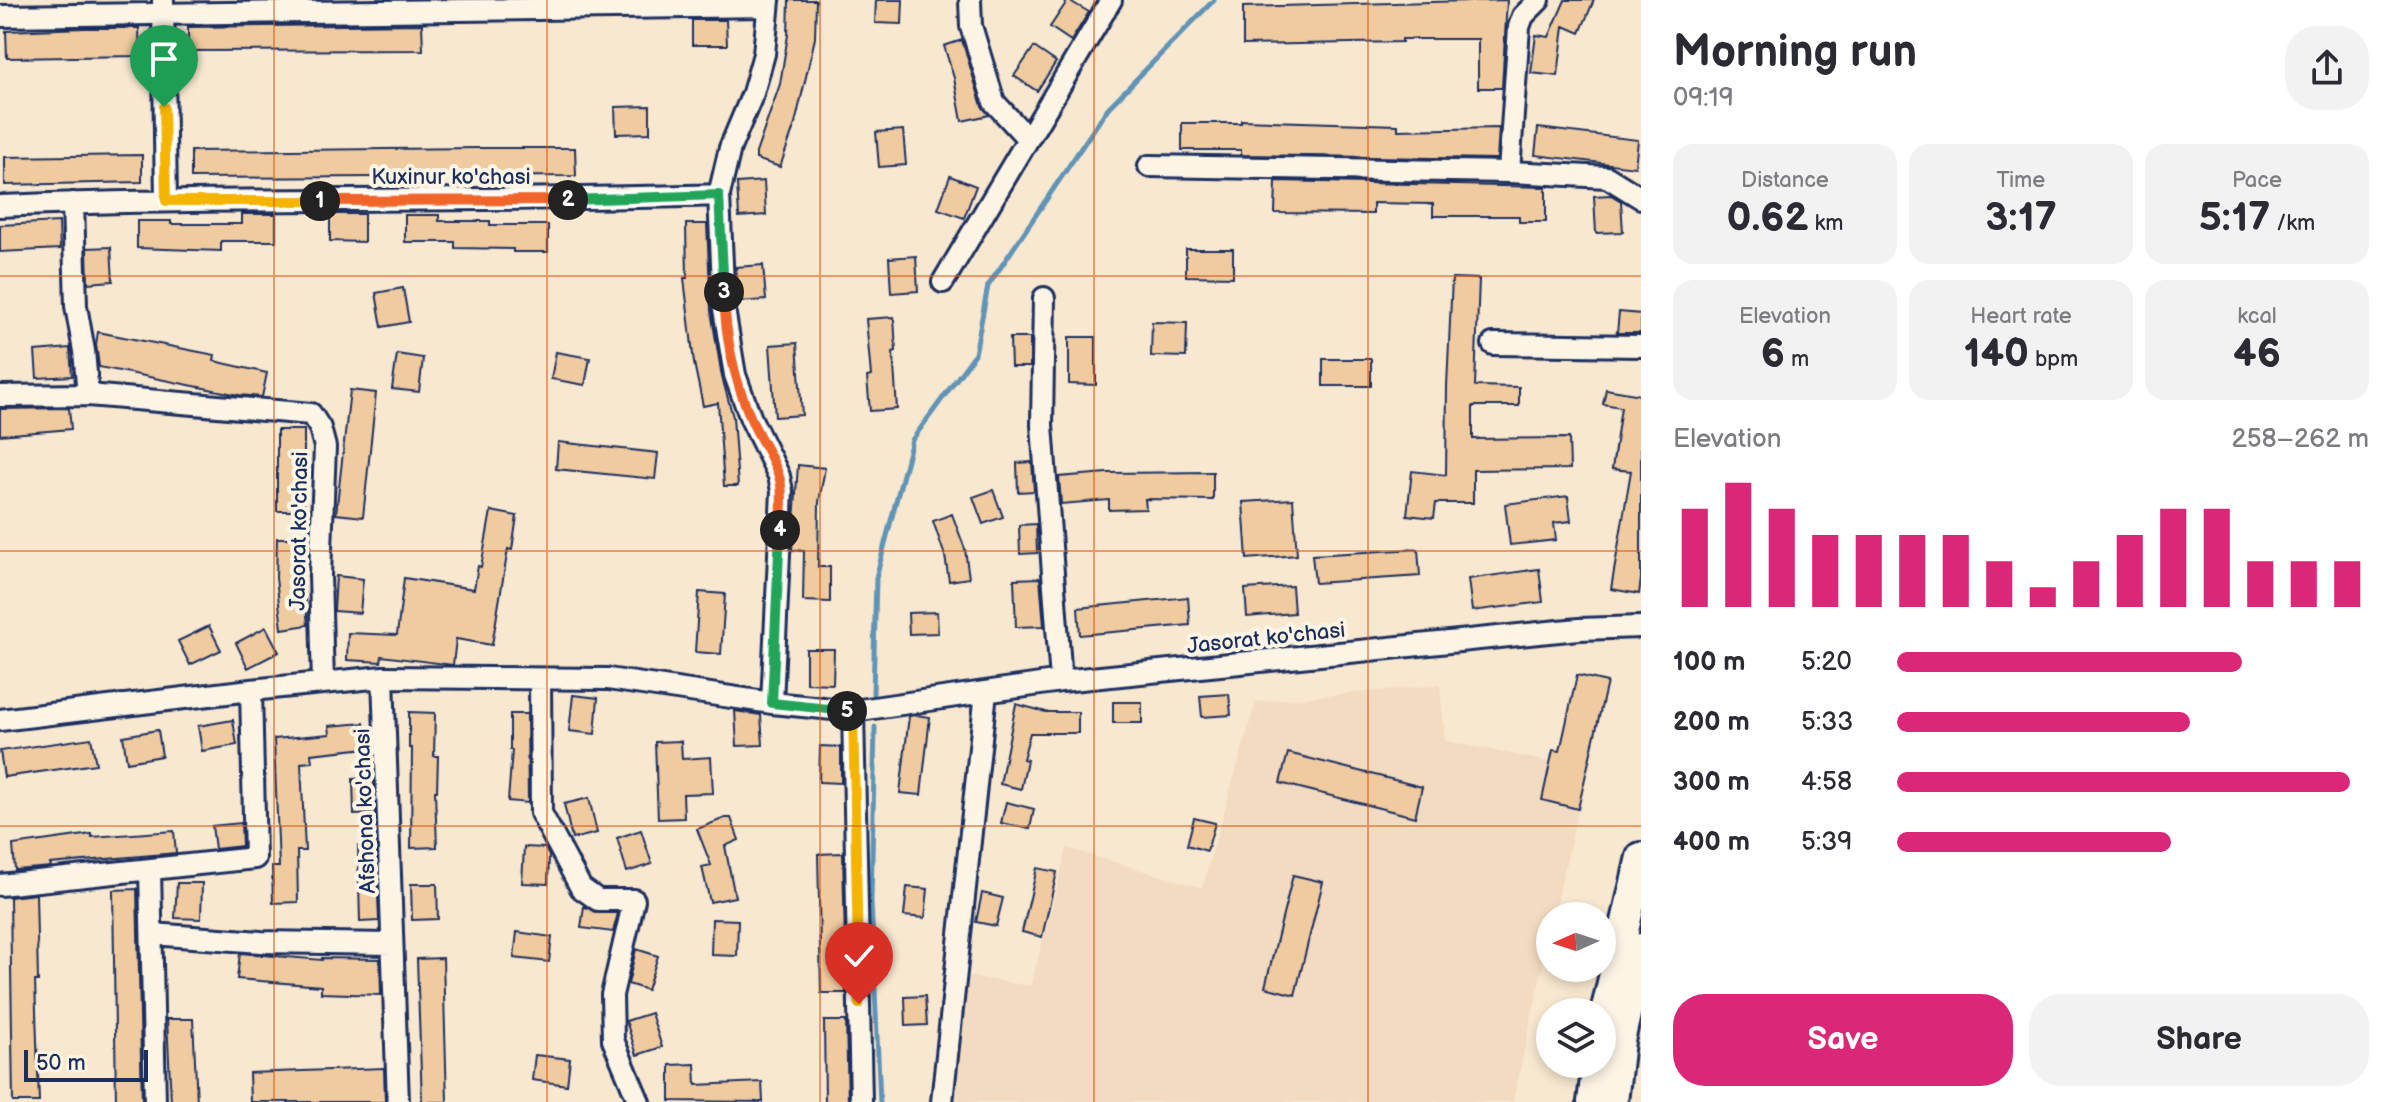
<!DOCTYPE html>
<html lang="en">
<head>
<meta charset="utf-8">
<style>
  :root { --surface:#fff; --page:#f2f2f3; --text:#2b2b33; --muted:#7c7c81; --accent:#db2777 }
  body { margin:0; font-family:"Balsamiq Sans",sans-serif; background:var(--page); color:var(--text); height:100vh; display:flex; flex-direction:column; font-size:30px; white-space:nowrap }
  * { box-sizing:border-box; margin:0 }
  p { font-size:26px; color:var(--muted) }
  .icon { flex:none; width:44px; height:44px; fill:none; stroke:currentColor; stroke-width:2; stroke-linecap:round; stroke-linejoin:round }
  .map { position:relative; flex:1; overflow:hidden }
  .panel { display:flex; flex-direction:column; background:var(--surface); width:760px }
  .panel>* { flex:none }
  .needle { width:52px; rotate:267deg }
  .controls { position:absolute; left:1536px; top:902px; display:grid; gap:16px }
  .controls a { display:grid; place-items:center; width:80px; height:80px; border-radius:50%; background:var(--surface); box-shadow:0 4px 12px #0003; font-size:40px }
  .scale { position:absolute; left:24px; bottom:20px; width:124px; box-sizing:border-box; padding-left:8px; border:4px solid #1b2f5e; border-top:0; font-size:22px; line-height:28px; white-space:nowrap; color:#1b2f5e; -webkit-text-stroke:6px #fcf5e5; paint-order:stroke }
  .pin { position:absolute; display:grid; place-items:center; width:68px; height:68px; color:#fff; margin:-82px -34px; border-radius:50% 50% 50% 0; rotate:-45deg; box-shadow:0 0 8px #0007 }
  .pin .icon { rotate:45deg }
  .km { position:absolute; width:40px; height:40px; margin:-20px; border-radius:50%; background:#222; color:#fff; font-size:22px; line-height:40px; text-align:center }
  .round { display:grid; place-items:center; flex:none; width:84px; height:84px; border-radius:32px; background:var(--page) }
  .head { display:flex; align-items:center; justify-content:space-between; height:136px; padding:0 32px }
  h1 { font-size:44px; font-weight:700; line-height:60px }
  .figures { display:grid; grid-template-columns:repeat(3,1fr); gap:12px; height:136px; padding:8px 32px }
  .figures div { display:grid; align-content:center; border-radius:20px; background:var(--page); text-align:center }
  .figures b { font-size:40px; font-weight:700 }
  .figures small { font-size:22px; font-weight:400 }
  .figures p { font-size:22px }
  .chart { height:224px; padding:16px 32px }
  .chart p { display:flex; justify-content:space-between }
  .chart svg { width:100%; height:144px; margin-top:8px; stroke:var(--accent); stroke-width:6 }
  .primary-button { display:flex; gap:16px; margin-top:auto; padding:16px 32px }
  .primary-button a { flex:1; height:92px; border-radius:32px; background:var(--accent); color:#fff; font-size:32px; font-weight:700; line-height:92px; text-align:center }
  .primary-button a+a { background:var(--page); color:var(--text) }
  ul { padding:0 32px; list-style:none; font-size:26px }
  li { display:grid; grid-template-columns:128px 96px 1fr; align-items:center; height:60px }
  li i { height:20px; border-radius:10px; background:var(--accent) }
  main { display:flex; flex:1; min-height:0 }
  .map>svg:first-child { display:block }
  .built { fill:#f2dbc0 }
  .lines { fill:none; stroke-linecap:round; stroke-linejoin:round }
  .stream { stroke:#6194b6; stroke-width:5 }
  .building { fill:#f0cba0; stroke:#1b2f5e; stroke-width:2 }
  .minor-casing { stroke:#1b2f5e; stroke-width:26 }
  .highway-casing { stroke:#1b2f5e; stroke-width:34 }
  .minor { stroke:#fcf5e5; stroke-width:20 }
  .highway { stroke:#fcf5e5; stroke-width:28 }
  .split-1-casing { stroke:#fff; stroke-width:16 }
  .split-2-casing { stroke:#fff; stroke-width:16 }
  .split-3-casing { stroke:#fff; stroke-width:16 }
  .split-4-casing { stroke:#fff; stroke-width:16 }
  .split-5-casing { stroke:#fff; stroke-width:16 }
  .split-6-casing { stroke:#fff; stroke-width:16 }
  .split-1 { stroke:#f5b400; stroke-width:10 }
  .split-2 { stroke:#f0652b; stroke-width:10 }
  .split-3 { stroke:#22a559; stroke-width:10 }
  .split-4 { stroke:#f0652b; stroke-width:10 }
  .split-5 { stroke:#22a559; stroke-width:10 }
  .split-6 { stroke:#f5b400; stroke-width:10 }
  .grid { fill:none; stroke:#de5710; stroke-width:2; stroke-opacity:0.55 }
  .labels { text-anchor:middle; stroke-width:8; stroke-linejoin:round; paint-order:stroke }
  .street-label { font-size:22px; fill:#1b2f5e; stroke:#fcf5e5 }
</style>
</head>
<body>
<main>
<div class="map">
<svg width="1641" height="1102" viewBox="0 0 1641 1102">
  <rect width="100%" height="100%" fill="#f8e8d0"/>
  <filter id="ink" filterUnits="userSpaceOnUse"><feTurbulence type="fractalNoise" baseFrequency=".0125" numOctaves="2"/><feDisplacementMap in="SourceGraphic" scale="16" xChannelSelector="R" yChannelSelector="G"/><feConvolveMatrix kernelMatrix="1 2 1 2 8 2 1 2 1" color-interpolation-filters="sRGB"/></filter>
  <g filter="url(#ink)">
    <path class="built" d="M1440,685L1445,741L1550,762L1542,800L1578,809L1554,916H1550V934L1513,1102H954L967,976L1031,986L1067,848L1202,888L1256,702Z"/>
    <g class="lines">
      <path class="stream" d="M873,694L876,578L912,440L975,354L988,286L1108,108L1214,0
        M875,727L871,901L880,1102"/>
    </g>
    <path class="building" d="M789,0H816L815,38L795,124L780,167L756,159V153L780,84L788,35Z
      M876,0H903L902,24L875,23Z
      M1068,0L1089,12L1071,41L1050,27Z
      M1507,0L1502,88H1478V39H1402V42L1243,45V7Z
      M1565,0H1594L1580,33L1564,26L1558,76L1531,73L1536,35L1549,37Z
      M692,20H726L727,45H692Z
      M422,24L423,50L188,51V27Z
      M85,28H139L140,56L7,58L6,31Z
      M962,40L982,106L989,115L962,121L954,78L944,46Z
      M1034,47L1056,62L1037,91L1014,76Z
      M650,106V133L616,134L615,107Z
      M1241,120L1398,125V130L1499,128L1497,159L1241,155V150H1182V123H1241Z
      M1538,128L1638,140L1635,167L1535,155Z
      M903,130L906,165L879,167L876,132Z
      M478,148H575L576,176L191,178V151Z
      M142,155V182L5,185V157Z
      M950,176L976,186L964,218L938,209Z
      M764,181L766,215L739,217L737,183Z
      M1276,181L1546,187V222H1519V216H1433V204L1373,203V214L1275,213Z
      M1611,195L1621,201L1623,232L1596,233L1594,196Z
      M242,214H276V241H221V251L137,248V221H171V224H242Z
      M330,214H364V242L330,241Z
      M405,215H439V221H490V225H548V252H513V249L455,248V242H405Z
      M59,222L60,249L0,252V225Z
      M686,224H707L711,311L722,377L733,417L738,486H724L718,403L703,406L694,363L684,278H687Z
      M111,247L113,281L88,283L87,248Z
      M1186,249H1233V277L1186,276Z
      M916,256L918,291L891,293L889,258Z
      M763,265L766,300L739,302L736,267Z
      M1452,278L1479,279L1475,386L1519,387V406H1473V439L1569,438L1570,469L1473,470V503H1436L1434,518L1407,515L1412,471L1446,475L1447,386Z
      M403,288L409,322L382,327L376,293Z
      M1619,312L1641,314V333H1617Z
      M894,317L896,351L893,352L897,409L870,411L867,377L871,376L866,319Z
      M1152,322L1187,323L1186,357L1151,356Z
      M98,332L215,355L214,361L267,373L262,397L239,395L99,367L96,344Z
      M1069,337H1096V385L1069,384Z
      M1010,338H1030V367H1011Z
      M797,343L802,415L775,417L770,345Z
      M70,348L72,376L37,378L35,351Z
      M556,352L590,358L585,385L551,379Z
      M397,354L423,358L419,392L392,389Z
      M1323,359H1371V386H1323Z
      M1606,389L1641,395V579L1639,594L1611,589L1631,471L1612,469L1621,407L1603,404Z
      M350,390L376,393L363,517L336,514Z
      M69,408L71,429L0,435V409Z
      M277,430H304V511H277Z
      M558,442L658,453L655,479L556,469Z
      M1032,462L1034,491L1018,492L1017,463Z
      M798,465L825,468L819,502L818,567H830V602L803,601L804,551L792,550Z
      M1213,472V500L1145,499L1146,509L1109,510V500L1061,504L1059,477L1107,473Z
      M993,490L1003,517L983,524L973,497Z
      M1568,496L1571,521L1554,523L1556,540L1510,545L1505,504Z
      M1293,499L1297,555L1247,559L1243,502Z
      M491,511L517,516L512,550L508,549L492,645L456,639L453,665L382,656L381,662L347,660L348,633L397,635L404,578L474,589L478,566L481,567Z
      M952,514L965,549L969,578L949,581L945,556L933,521Z
      M1036,524L1037,553L1020,554L1019,525Z
      M277,538H304L303,579L308,625L282,629L276,578Z
      M1418,549L1420,576L1315,583L1312,555Z
      M1539,569L1543,602L1472,611L1468,579Z
      M336,576L363,579L360,613L334,611Z
      M1040,578L1044,626L1016,627L1014,579Z
      M1292,586L1294,613L1247,617L1245,589Z
      M699,592L725,594L721,654L695,652Z
      M1188,597L1190,625L1080,635L1078,608Z
      M937,612L938,633L909,634L908,613Z
      M209,626L221,650L190,665L178,641Z
      M266,627L279,652L248,668L236,643Z
      M806,649H834L833,684L806,683Z
      M1577,675L1607,682L1578,809L1542,800L1553,750L1560,751Z
      M1229,694L1231,715L1202,717L1200,696Z
      M573,695L598,698L595,734L569,731Z
      M1113,702H1142V723H1113Z
      M1016,704L1046,712H1078V733H1030L1023,759L1027,760L1021,789L1000,784Z
      M735,711L761,715L763,745L737,746Z
      M409,712L435,713L434,756H438L437,791H435L437,847L411,848L412,748H409Z
      M510,714H527L528,803L508,801L512,750H510Z
      M916,715L930,717L921,795L900,793L909,716Z
      M233,720L237,745L202,751L198,726Z
      M364,723L367,748L311,754L312,762L301,763L305,851H297L298,902L273,903L272,867H279L274,739L330,734L329,726Z
      M158,730L162,756L127,762L123,736Z
      M91,738L96,764L4,777L0,751Z
      M681,741L682,759L711,757L713,793L683,794L684,818L658,819L655,742Z
      M820,746L841,747V783L819,782Z
      M1288,753L1422,787L1415,817L1280,783Z
      M374,778L375,814L354,815L353,779Z
      M589,798L597,833L572,839L564,804Z
      M1006,802L1034,809L1030,829L1001,823Z
      M725,818H731L739,840L725,846L735,897L710,902L702,867L711,865L697,829Z
      M1194,818L1215,823L1207,851L1187,845Z
      M241,823L242,846L215,849L212,826Z
      M641,830L652,864L627,872L617,838Z
      M174,831L176,853L50,864L51,867L15,870L13,845L92,834V837Z
      M358,846H376L379,921L360,922Z
      M524,847L545,848L549,856L548,884L522,883Z
      M843,853L846,993H821L818,854Z
      M1037,868L1057,872L1042,937L1022,932Z
      M1293,875L1323,882L1295,995L1265,987Z
      M177,883H202L201,919L175,918Z
      M411,884H437L438,919L412,920Z
      M907,887L928,889L925,918L904,916Z
      M137,889L142,1102H116L113,890Z
      M982,893L1003,898L996,926L976,922Z
      M36,894L38,981H35L39,1102H13L10,897Z
      M584,906L597,913H618L613,932L581,928Z
      M712,919L738,920L737,956L711,955Z
      M517,932L552,937L549,962L514,958Z
      M636,949L658,956L647,990L628,984Z
      M240,953L322,960V958L380,959L381,995L321,993V986L237,979Z
      M443,958L447,1102H422L417,959Z
      M925,996L927,1025L906,1026L905,997Z
      M651,1013L662,1047L637,1055L626,1021Z
      M167,1019H193L197,1102H171Z
      M824,1021H846L848,1102H825Z
      M535,1055L570,1059L567,1085L532,1080Z
      M695,1064L696,1085L762,1082L763,1102L670,1101V1065Z
      M384,1068L385,1102H250L249,1073Z"/>
    <g class="lines">
      <defs>
        <path id="minor" d="M769,0L764,54L753,93L730,148L719,195L724,309L735,375L751,419L779,476L782,491L772,703
          M970,0L971,26L994,102L1028,139
          M163,1L166,201
          M0,16L768,6
          M1149,166L1509,172L1607,177L1641,198
          M1509,172L1519,27L1523,16L1539,0
          M73,203L76,306L84,351L88,395
          M0,206C239,196 479,203 719,195
          M943,282L1111,0
          M1044,298L1042,425L1061,681
          M1493,344L1641,346
          M0,396L88,395L311,414L320,428L325,447L320,575L323,683
          M383,677L398,1102
          M540,679L541,813L581,888L598,900H634L612,995L613,1040L639,1102
          M853,711L861,1102
          M0,720L251,690L383,677L608,679L772,703L853,711L1061,681L1579,629L1641,627
          M150,869L155,1102
          M0,885L255,858L251,690
          M152,934L261,942L392,944
          M942,1102L986,692"/>
        <path id="highway" d="M1602,1026L1641,857
          M1592,1102L1597,1064
          M1613,1102L1620,1041L1641,948"/>
      </defs>
      <use href="#minor" class="minor-casing"/>
      <use href="#highway" class="highway-casing"/>
      <use href="#minor" class="minor"/>
      <use href="#highway" class="highway"/>
    </g>
  </g>
  <g class="lines" filter="url(#ink)">
    <defs>
      <path id="split-1" d="M164,107L166,201H320"/>
      <path id="split-2" d="M320,201L568,200"/>
      <path id="split-3" d="M568,200L719,195L724,292"/>
      <path id="split-4" d="M724,292C725,334 734,379 751,419C759,439 775,459 780,480C784,496 781,513 780,530"/>
      <path id="split-5" d="M780,530L772,703L847,711"/>
      <path id="split-6" d="M847,711H853L859,1004"/>
    </defs>
    <use href="#split-1" class="split-1-casing"/>
    <use href="#split-2" class="split-2-casing"/>
    <use href="#split-3" class="split-3-casing"/>
    <use href="#split-4" class="split-4-casing"/>
    <use href="#split-5" class="split-5-casing"/>
    <use href="#split-6" class="split-6-casing"/>
    <use href="#split-1" class="split-1"/>
    <use href="#split-2" class="split-2"/>
    <use href="#split-3" class="split-3"/>
    <use href="#split-4" class="split-4"/>
    <use href="#split-5" class="split-5"/>
    <use href="#split-6" class="split-6"/>
  </g>
  <path class="grid" d="M274,0V1102M547,0V1102M820,0V1102M1094,0V1102M1368,0V1102M0,276H1641M0,551H1641M0,826H1641"/>
  <g class="labels">
    <g class="street-label">
      <text x="451" y="184">Kuxinur ko'chasi</text>
      <text transform="translate(298 531) rotate(-89)" y="8">Jasorat ko'chasi</text>
      <text transform="translate(1266 637) rotate(-6)" y="8">Jasorat ko'chasi</text>
      <text transform="translate(364 811) rotate(-92)" y="8">Afshona ko'chasi</text>
    </g>
  </g>
</svg>
<div class="controls">
<a><svg class="needle" viewBox="-14 -14 28 28"><path d="M0-13l5 13h-10z" fill="#e53935"/><path d="M0 13l5-13h-10z" fill="#7c7c81"/></svg></a>
<a><svg class="icon" aria-label="layers" viewBox="0 0 24 24"><path d="M12 4l9 5-9 5-9-5zM3 14l9 5 9-5"/></svg></a>
</div>
<div class="scale">50 m</div>
<div class="pin" style="left:164px;top:107px;background:#1e9e55"><svg class="icon" aria-label="arrive" viewBox="0 0 24 24"><path d="M6 21V4h12l-3 4 3 4H6"/></svg></div>
<div class="pin" style="left:859px;top:1004px;background:#d93025"><svg class="icon" aria-label="check" viewBox="0 0 24 24"><path d="M5 12l5 5 9-10"/></svg></div>
<b class="km" style="left:320px;top:201px">1</b>
<b class="km" style="left:568px;top:200px">2</b>
<b class="km" style="left:724px;top:292px">3</b>
<b class="km" style="left:780px;top:530px">4</b>
<b class="km" style="left:847px;top:711px">5</b>
</div>
<section class="panel">
<div class="head"><div><h1>Morning run</h1><p>09:19</p></div><a class="round"><svg class="icon" aria-label="share" viewBox="0 0 24 24"><path d="M12 15V3M7 8l5-5 5 5M5 13v7h14v-7"/></svg></a></div>
<div class="figures">
<div><p>Distance</p><b>0.62<small> km</small></b></div>
<div><p>Time</p><b>3:17</b></div>
<div><p>Pace</p><b>5:17<small> /km</small></b></div>
</div>
<div class="figures">
<div><p>Elevation</p><b>6<small> m</small></b></div>
<div><p>Heart rate</p><b>140<small> bpm</small></b></div>
<div><p>kcal</p><b>46</b></div>
</div>
<div class="chart"><p><span>Elevation</span>258–262 m</p>
<svg viewBox="0 0 160 44" preserveAspectRatio="none"><path d="M5 44V14M15 44V6M25 44V14M35 44V22M45 44V22M55 44V22M65 44V22M75 44V30M85 44V38M95 44V30M105 44V22M115 44V14M125 44V14M135 44V30M145 44V30M155 44V30"/></svg>
</div>
<ul>
<li><b>100 m</b>5:20<i style="width:73%"></i></li>
<li><b>200 m</b>5:33<i style="width:62%"></i></li>
<li><b>300 m</b>4:58<i style="width:96%"></i></li>
<li><b>400 m</b>5:39<i style="width:58%"></i></li>
</ul>
<div class="primary-button"><a>Save</a><a>Share</a></div>
</section>
</main>
</body>
</html>
